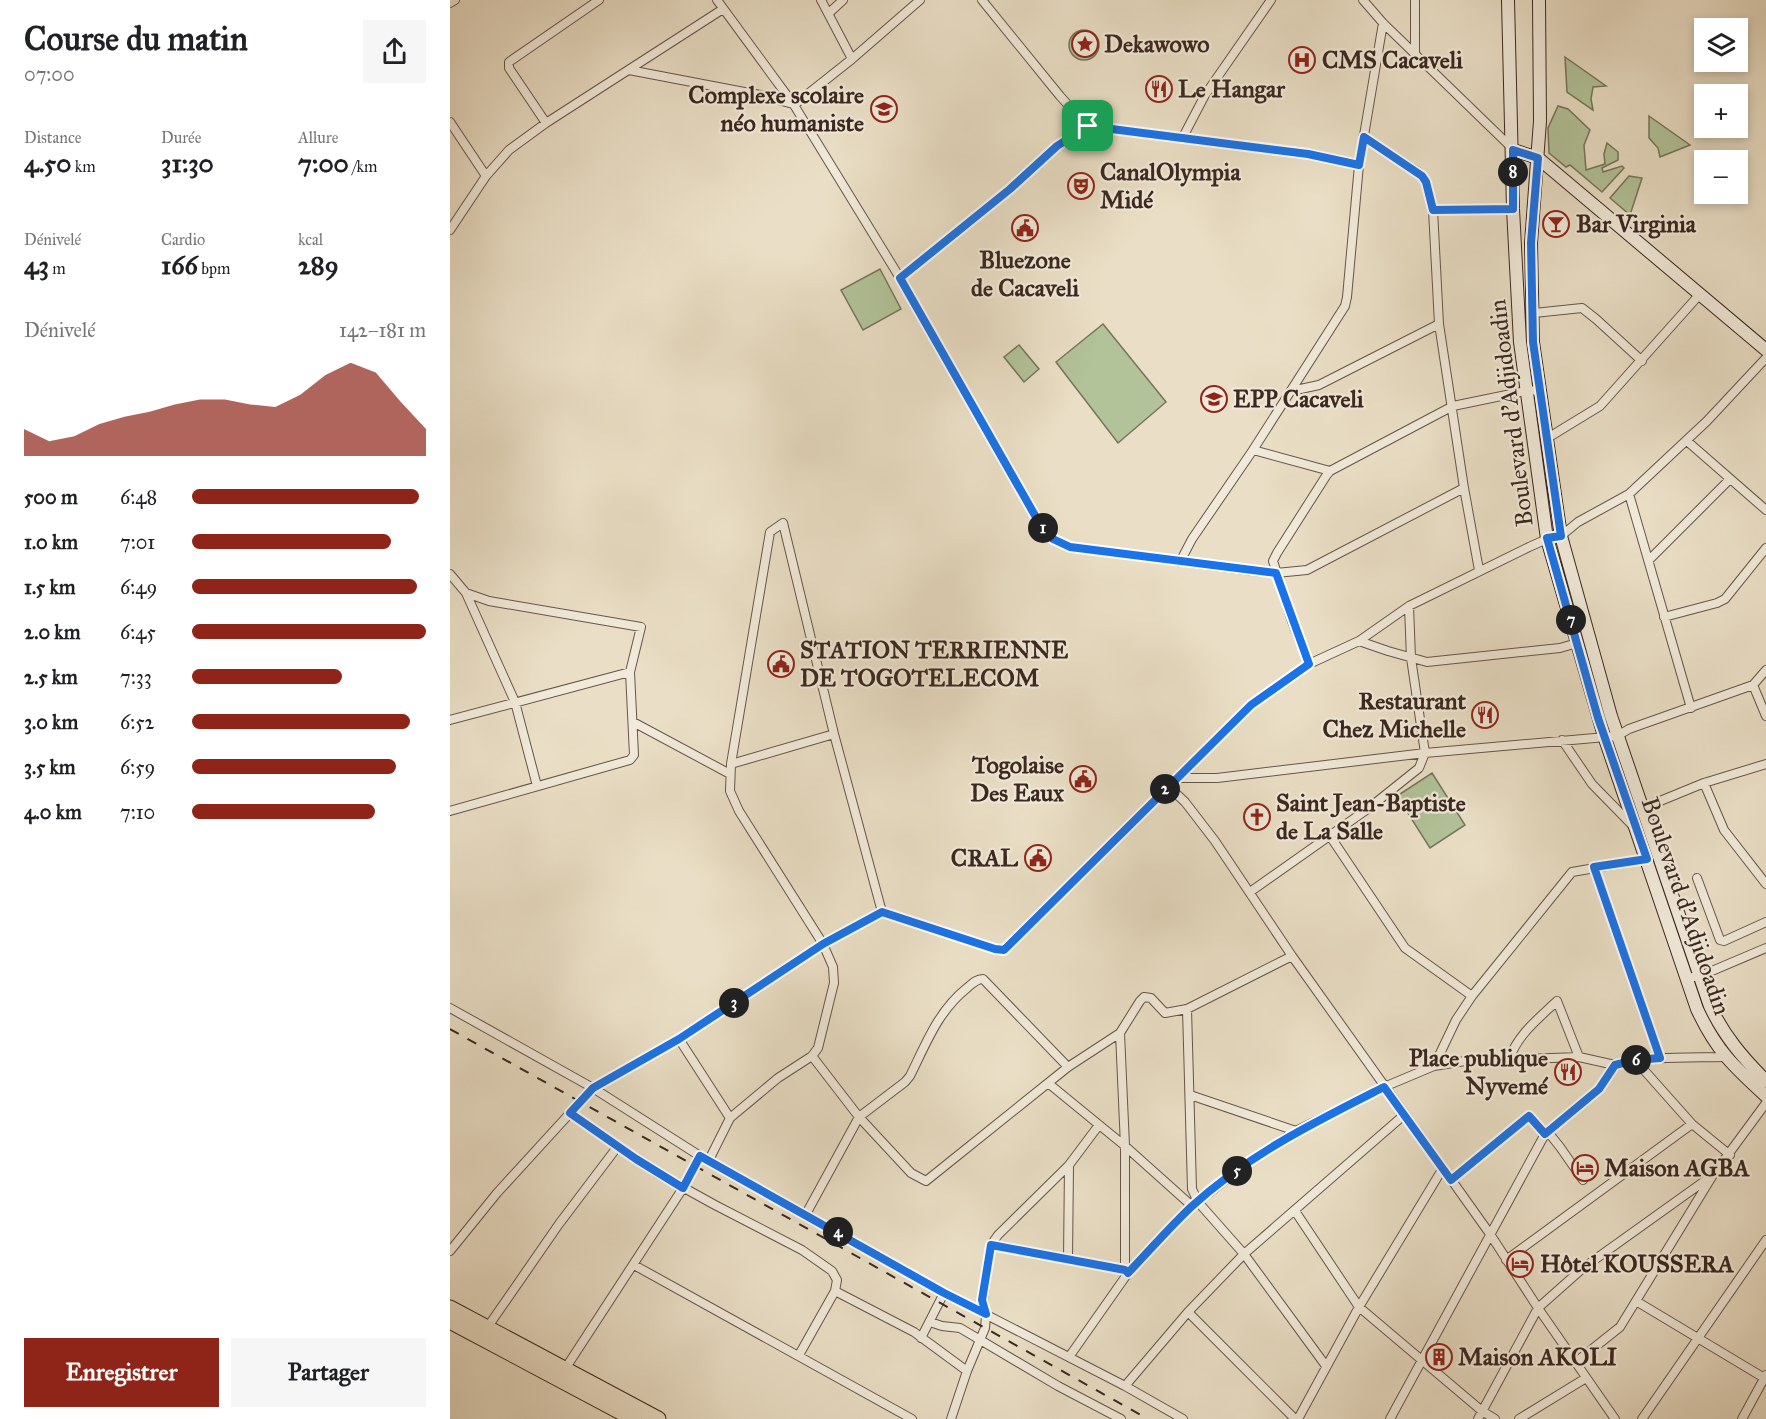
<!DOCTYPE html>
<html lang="fr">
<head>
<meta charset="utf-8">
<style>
  :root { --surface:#fff; --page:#f6f6f6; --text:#202124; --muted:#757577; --accent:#8f2418 }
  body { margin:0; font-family:"IM FELL Great Primer",serif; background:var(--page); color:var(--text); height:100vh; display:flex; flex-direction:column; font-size:22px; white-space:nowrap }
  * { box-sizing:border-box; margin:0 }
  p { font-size:20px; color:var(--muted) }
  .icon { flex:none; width:33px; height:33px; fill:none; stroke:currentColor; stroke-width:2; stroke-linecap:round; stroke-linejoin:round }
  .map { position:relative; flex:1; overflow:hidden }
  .details { display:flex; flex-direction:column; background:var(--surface); width:450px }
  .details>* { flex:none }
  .buttons { position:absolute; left:1244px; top:18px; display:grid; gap:12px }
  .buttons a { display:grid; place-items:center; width:54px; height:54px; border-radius:0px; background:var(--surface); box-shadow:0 3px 9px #0003; font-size:30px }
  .pin { position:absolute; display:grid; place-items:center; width:51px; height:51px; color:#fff; margin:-26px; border-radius:12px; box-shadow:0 3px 9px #0006 }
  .km { position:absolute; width:30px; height:30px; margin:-15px; border-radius:50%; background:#222; color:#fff; font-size:16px; line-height:30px; text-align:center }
  .round { display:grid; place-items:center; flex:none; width:63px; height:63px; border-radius:0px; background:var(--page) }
  .summary { display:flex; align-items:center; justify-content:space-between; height:102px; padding:0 24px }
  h1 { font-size:33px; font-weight:700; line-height:45px }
  .figures { display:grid; grid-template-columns:repeat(3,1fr); gap:9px; height:102px; padding:6px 24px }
  .figures div { display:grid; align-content:center }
  .figures b { font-size:26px; font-weight:700 }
  .figures small { font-size:16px; font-weight:400 }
  .figures p { font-size:16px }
  .chart { height:168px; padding:12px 24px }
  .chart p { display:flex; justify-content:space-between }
  .chart svg { width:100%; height:108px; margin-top:6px; fill:var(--accent); opacity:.7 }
  .action { display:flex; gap:12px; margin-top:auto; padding:12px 24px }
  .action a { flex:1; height:69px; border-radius:0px; background:var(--accent); color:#fff; font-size:24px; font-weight:700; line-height:69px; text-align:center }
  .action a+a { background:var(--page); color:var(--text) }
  ul { padding:0 24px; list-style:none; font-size:20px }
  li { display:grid; grid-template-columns:96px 72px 1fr; align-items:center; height:45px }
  li i { height:15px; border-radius:8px; background:var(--accent) }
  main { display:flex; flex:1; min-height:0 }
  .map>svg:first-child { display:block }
  .green { fill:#b2c399; stroke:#76755c; stroke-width:1.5 }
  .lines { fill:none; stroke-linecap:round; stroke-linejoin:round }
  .street-casing { stroke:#66554a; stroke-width:10 }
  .secondary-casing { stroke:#3a2720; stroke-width:14 }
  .highway-casing { stroke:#3a2720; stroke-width:17 }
  .street { stroke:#f1eada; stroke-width:8 }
  .secondary { stroke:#f1eada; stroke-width:12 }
  .highway { stroke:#eadfc6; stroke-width:15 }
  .rail { stroke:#3a2720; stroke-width:2; stroke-dasharray:10 10; stroke-linecap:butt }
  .route-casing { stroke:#fff; stroke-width:12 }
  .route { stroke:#1a73e8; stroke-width:8 }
  .labels { text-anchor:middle; stroke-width:4.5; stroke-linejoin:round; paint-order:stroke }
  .poi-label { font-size:24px; font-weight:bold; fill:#3a2720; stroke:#f1eada; text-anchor:start }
  .street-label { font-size:24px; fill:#3a2720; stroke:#f1eada }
</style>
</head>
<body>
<main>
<section class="details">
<div class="summary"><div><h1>Course du matin</h1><p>07:00</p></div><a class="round"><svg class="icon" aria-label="share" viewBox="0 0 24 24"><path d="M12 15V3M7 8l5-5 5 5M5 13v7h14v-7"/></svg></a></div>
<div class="figures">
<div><p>Distance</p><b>4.50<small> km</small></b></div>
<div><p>Durée</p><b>31:30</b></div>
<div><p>Allure</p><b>7:00<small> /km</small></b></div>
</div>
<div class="figures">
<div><p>Dénivelé</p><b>43<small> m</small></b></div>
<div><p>Cardio</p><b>166<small> bpm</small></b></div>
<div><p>kcal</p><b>289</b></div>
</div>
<div class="chart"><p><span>Dénivelé</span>142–181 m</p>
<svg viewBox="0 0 160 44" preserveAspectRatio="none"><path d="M0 44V33L10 38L20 36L30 31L40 28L50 26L60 23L70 21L80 21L90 23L100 24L110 19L120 11L130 6L140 10L150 22L160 33V44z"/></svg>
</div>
<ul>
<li><b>500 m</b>6:48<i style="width:97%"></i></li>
<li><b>1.0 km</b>7:01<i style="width:85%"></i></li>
<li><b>1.5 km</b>6:49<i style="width:96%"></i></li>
<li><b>2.0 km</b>6:45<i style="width:100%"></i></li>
<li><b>2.5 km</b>7:33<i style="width:64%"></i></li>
<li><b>3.0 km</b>6:52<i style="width:93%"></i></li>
<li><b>3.5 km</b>6:59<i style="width:87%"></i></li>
<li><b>4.0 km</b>7:10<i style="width:78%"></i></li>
</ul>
<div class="action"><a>Enregistrer</a><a>Partager</a></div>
</section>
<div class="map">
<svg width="1316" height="1419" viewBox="0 0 1316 1419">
  <rect width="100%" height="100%" fill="#eadfc6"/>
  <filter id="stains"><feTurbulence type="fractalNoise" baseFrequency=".00333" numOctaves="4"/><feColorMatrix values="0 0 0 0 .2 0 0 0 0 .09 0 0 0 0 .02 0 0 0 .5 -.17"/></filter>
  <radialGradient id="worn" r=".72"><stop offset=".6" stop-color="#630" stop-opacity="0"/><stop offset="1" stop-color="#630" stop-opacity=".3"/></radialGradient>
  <path class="green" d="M619 45a15 15 0 1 1 30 0a15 15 0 1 1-30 0Z
    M1115,57L1156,86L1143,87L1141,99L1143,110L1117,92Z
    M1108,106L1118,109L1140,130L1134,145L1136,170L1155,164L1154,154L1157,143L1168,152V160L1152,168L1153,172L1172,166L1174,168L1152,192L1120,165L1116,167L1099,153L1098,128Z
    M1199,116L1240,145L1210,157L1208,148L1199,138Z
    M1179,176L1192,178L1180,215L1160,198Z
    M430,269L451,309L413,330L391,290Z
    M653,324L716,402L668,443L606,362Z
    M569,345L589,369L574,382L554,357Z
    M982,773L1015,825L980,848L947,796Z"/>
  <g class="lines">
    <defs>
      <path id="street" d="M267,0L344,105L450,278L591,526L603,539L620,547L803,571L826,573L857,570L1014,488
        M371,0L402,59
        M532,0L610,96L637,126L858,154L909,165
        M913,0L933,23L1063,149
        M0,3L5,0
        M379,13L393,0
        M965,52V0
        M179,70L310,95L343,104
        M344,105L402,59L470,0
        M0,122L36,176
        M96,123L59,68V62L149,0
        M733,137L755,95L821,0
        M913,137L968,172L976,181L983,210L989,324L1014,488L1029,570
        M983,210L1063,209
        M0,230L36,176L59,150L96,123L273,9
        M450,278L560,189L607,146L637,126
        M1084,313L1132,308L1146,319L1192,361
        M841,391L869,385L989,324
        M1096,439L1150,406L1250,294
        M1237,441L1316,510
        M803,450L880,471
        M1179,494L1241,708
        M1199,560L1280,479
        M730,562L742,539L803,450L895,306L897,297L909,165L933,23
        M0,574L16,593L65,702L87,786
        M1214,617L1267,603L1275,599L1316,548
        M909,641L938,651L977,662L1110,648L1127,643
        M859,664L842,621L823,561L827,553L876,476L880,471L1003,406L1076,391L1089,390
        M1303,685L1316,716
        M0,720L180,672
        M183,722L280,774
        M1112,740L1142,784L1184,827
        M281,764L384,734
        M727,778H767L975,753L1167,736L1179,729L1303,685L1316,670
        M1254,783L1274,830L1316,884
        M718,786L735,802L765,841L842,956L1040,1234L1088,1308L1165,1419
        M1193,808L1254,783L1316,764
        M0,811L180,760L184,755L180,672L191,627L39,601L16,593
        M880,836L955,948L1022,996
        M1144,867L1210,1058
        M1247,878L1270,940L1274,941L1316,922
        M800,892L919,808L969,768L975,753L961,658L959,606
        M1237,978L1250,976L1316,948
        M0,1008L143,1088L250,1156L494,1293L675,1386L733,1419
        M737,1009L742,1189L748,1202L794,1254L876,1366
        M670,1033L675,1146V1270L678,1273
        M229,1039L280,1118
        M362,1056L409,1117L461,1173L476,1181L618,1067L670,1033L690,1001L694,997L701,998L715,1013L737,1009L842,956
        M1059,1060C1067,1035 1089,1018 1107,1001L1129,1057
        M1185,1060L1242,1124L1280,1155
        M984,1066L1006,1020L1022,996L1122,872L1197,859
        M598,1083L675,1146L742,1206
        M740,1095L846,1131
        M120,1113L207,1173L265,1205L352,1250L382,1271L387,1280L385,1291L349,1355
        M1098,1132L1110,1147L1133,1180
        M259,1160L280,1118L328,1078L362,1056L368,1048L384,983L383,967L373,944L289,811L280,791L281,764L320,532L333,523L384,734L432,912
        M1001,1180L1079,1116L1095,1134
        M845,1211L909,1307L1032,1411L1045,1419
        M356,1214L409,1117L455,1082L460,1076C476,1044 488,1011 517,988C522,984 526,979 533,979L618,1067
        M541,1245L675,1270
        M0,1251L47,1193L143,1088L229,1039L373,944L432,912L545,949L554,950L559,946L801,705L859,664L909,641L959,606L1079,547L1097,539L1111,536L1128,522L1179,494L1257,421L1316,358
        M618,1259L619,1165
        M1056,1260L1242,1124
        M184,1265L462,1419
        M385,1291L464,1332L517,1371
        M1186,1301L1316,1379
        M738,1312L845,1419
        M480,1322L492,1326L510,1328L608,1386L671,1419
        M37,1328L109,1224L168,1146
        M471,1338L494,1293
        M619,1357L678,1273L742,1206L797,1163L846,1131L934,1087L984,1066L1015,1061L1129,1057L1165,1065
        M1126,1362L1170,1327L1263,1175L1316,1103
        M115,1369L233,1188L250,1156
        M675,1386L738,1312L794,1254L954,1115
        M501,1419L517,1371L535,1328L536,1316L533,1300L541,1245L548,1235L619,1165L649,1125
        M848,1419L909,1307L993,1168
        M940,1419L1095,1134L1149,1089L1165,1065C1201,1056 1238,1058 1275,1057
        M1028,1419L1088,1308L1133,1268L1263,1175
        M1069,1419L1136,1378
        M1192,1419L1316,1240
        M1292,1419L1316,1375"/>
      <path id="secondary" d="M1058,0L1063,209L1070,342L1097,539L1154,736L1247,1009C1266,1050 1283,1066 1316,1096
        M1089,0L1090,121L1081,243L1083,342L1111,536L1161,716L1260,1006C1274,1036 1293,1058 1316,1081
        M1063,150L1088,158L1316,350"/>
      <path id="highway" d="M0,1308L208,1419
        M0,1321L184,1419"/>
    </defs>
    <use href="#street" class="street-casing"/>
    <use href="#secondary" class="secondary-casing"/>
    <use href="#highway" class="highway-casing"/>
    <use href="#street" class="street"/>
    <use href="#secondary" class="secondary"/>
    <use href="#highway" class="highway"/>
    <path class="rail" d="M0,1029L698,1419"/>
  </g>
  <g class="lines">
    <defs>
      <path id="route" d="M638,126L858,154L909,165L914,137L972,176L976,182L983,210L1063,209V150L1088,158L1081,243L1083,342L1111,536L1097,538L1148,718L1197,859L1144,867L1210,1058L1185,1060L1165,1065L1149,1089L1095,1134L1079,1116L1001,1180L934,1087C865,1122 799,1154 741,1207C719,1228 699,1251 678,1273L675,1270L541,1245L532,1300L536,1314L494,1293L250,1156L233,1188L186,1159L120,1113L143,1088L229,1039L373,944L432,912L545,949L554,950L801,705L859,664L826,573L620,547L603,539L591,526L450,278L560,189L607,146Z"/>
    </defs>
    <use href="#route" class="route-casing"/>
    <use href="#route" class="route"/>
  </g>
  <defs>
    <symbol id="sight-ring" viewBox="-11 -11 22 22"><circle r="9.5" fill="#f1eada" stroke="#8f2418" stroke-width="1.5"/><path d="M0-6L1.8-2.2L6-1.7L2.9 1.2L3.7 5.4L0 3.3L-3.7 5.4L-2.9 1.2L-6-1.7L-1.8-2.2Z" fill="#8f2418"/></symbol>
    <symbol id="hospital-ring" viewBox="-11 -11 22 22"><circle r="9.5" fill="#f1eada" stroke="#8f2418" stroke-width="1.5"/><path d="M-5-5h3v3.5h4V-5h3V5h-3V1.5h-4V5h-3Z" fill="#8f2418"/></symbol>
    <symbol id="restaurant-ring" viewBox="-11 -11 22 22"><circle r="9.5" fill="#f1eada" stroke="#8f2418" stroke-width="1.5"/><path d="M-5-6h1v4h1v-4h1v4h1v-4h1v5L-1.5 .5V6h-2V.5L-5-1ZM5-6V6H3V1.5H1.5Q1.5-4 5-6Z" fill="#8f2418"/></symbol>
    <symbol id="school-ring" viewBox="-11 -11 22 22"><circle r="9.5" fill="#f1eada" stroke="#8f2418" stroke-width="1.5"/><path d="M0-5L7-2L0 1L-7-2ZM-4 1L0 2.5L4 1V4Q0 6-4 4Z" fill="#8f2418"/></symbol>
    <symbol id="theatre-ring" viewBox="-11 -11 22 22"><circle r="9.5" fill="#f1eada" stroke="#8f2418" stroke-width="1.5"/><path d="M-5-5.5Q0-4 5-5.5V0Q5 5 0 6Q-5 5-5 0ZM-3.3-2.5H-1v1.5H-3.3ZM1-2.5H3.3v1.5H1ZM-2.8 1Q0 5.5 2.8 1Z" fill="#8f2418"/></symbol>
    <symbol id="bar-ring" viewBox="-11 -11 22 22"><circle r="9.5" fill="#f1eada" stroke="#8f2418" stroke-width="1.5"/><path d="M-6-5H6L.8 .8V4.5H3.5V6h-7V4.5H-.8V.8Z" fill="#8f2418"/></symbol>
    <symbol id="civic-ring" viewBox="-11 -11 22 22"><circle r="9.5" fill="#f1eada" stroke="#8f2418" stroke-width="1.5"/><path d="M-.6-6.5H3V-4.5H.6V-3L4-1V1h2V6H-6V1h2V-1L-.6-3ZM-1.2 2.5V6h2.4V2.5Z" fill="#8f2418"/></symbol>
    <symbol id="church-ring" viewBox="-11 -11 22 22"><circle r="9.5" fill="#f1eada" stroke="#8f2418" stroke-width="1.5"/><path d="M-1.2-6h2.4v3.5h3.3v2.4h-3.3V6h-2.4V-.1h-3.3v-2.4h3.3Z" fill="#8f2418"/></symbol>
    <symbol id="hotel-ring" viewBox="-11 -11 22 22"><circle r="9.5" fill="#f1eada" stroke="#8f2418" stroke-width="1.5"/><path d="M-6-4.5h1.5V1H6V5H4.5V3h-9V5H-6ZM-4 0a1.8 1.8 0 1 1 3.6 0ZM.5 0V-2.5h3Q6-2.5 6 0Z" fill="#8f2418"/></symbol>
    <symbol id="building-ring" viewBox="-11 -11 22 22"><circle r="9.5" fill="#f1eada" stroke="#8f2418" stroke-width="1.5"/><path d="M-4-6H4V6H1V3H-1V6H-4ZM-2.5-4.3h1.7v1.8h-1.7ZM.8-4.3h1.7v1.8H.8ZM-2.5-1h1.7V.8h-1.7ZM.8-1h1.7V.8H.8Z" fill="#8f2418"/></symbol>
  </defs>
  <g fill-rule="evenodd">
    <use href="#sight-ring" x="620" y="29" width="30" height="30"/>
    <use href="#hospital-ring" x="837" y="45" width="30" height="30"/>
    <use href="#restaurant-ring" x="694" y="74" width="30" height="30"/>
    <use href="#school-ring" x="419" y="94" width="30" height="30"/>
    <use href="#theatre-ring" x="616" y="171" width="30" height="30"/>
    <use href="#bar-ring" x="1091" y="209" width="30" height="30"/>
    <use href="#civic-ring" x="560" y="213" width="30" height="30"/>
    <use href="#school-ring" x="749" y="384" width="30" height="30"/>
    <use href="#civic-ring" x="316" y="649" width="30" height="30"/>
    <use href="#restaurant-ring" x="1020" y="700" width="30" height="30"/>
    <use href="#civic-ring" x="618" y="764" width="30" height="30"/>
    <use href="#church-ring" x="792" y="802" width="30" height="30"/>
    <use href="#civic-ring" x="573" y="843" width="30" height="30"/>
    <use href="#restaurant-ring" x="1103" y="1057" width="30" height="30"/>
    <use href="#hotel-ring" x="1120" y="1153" width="30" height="30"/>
    <use href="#hotel-ring" x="1055" y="1249" width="30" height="30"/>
    <use href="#building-ring" x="974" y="1342" width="30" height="30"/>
  </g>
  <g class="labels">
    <g class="poi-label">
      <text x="654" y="52">Dekawowo</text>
      <text x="872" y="68">CMS Cacaveli</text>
      <text x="728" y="97">Le Hangar</text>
      <text x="414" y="103" text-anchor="end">Complexe scolaire<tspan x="414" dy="28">néo humaniste</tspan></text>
      <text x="650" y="180">CanalOlympia<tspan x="650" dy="28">Midé</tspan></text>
      <text x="1126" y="232">Bar Virginia</text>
      <text x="575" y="268" text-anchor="middle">Bluezone<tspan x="575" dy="28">de Cacaveli</tspan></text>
      <text x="783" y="407">EPP Cacaveli</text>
      <text x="350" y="658">STATION TERRIENNE<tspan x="350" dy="28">DE TOGOTELECOM</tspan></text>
      <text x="1016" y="709" text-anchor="end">Restaurant<tspan x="1016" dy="28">Chez Michelle</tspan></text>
      <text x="614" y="773" text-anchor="end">Togolaise<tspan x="614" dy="28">Des Eaux</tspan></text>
      <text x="826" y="811">Saint Jean-Baptiste<tspan x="826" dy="28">de La Salle</tspan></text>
      <text x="568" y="866" text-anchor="end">CRAL</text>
      <text x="1098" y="1066" text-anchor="end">Place publique<tspan x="1098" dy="28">Nyvemé</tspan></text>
      <text x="1154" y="1176">Maison AGBA</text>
      <text x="1090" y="1272">Hôtel KOUSSERA</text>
      <text x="1008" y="1365">Maison AKOLI</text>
    </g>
    <g class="street-label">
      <text transform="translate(1061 413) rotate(-97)" y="8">Boulevard d'Adjidoadin</text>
      <text transform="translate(1236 906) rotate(71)" y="8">Boulevard d'Adjidoadin</text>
    </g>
  </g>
  <rect width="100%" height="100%" filter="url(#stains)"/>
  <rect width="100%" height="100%" fill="url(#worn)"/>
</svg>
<div class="buttons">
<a><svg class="icon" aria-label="layers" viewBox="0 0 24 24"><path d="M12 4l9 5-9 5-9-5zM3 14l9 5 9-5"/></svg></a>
<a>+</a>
<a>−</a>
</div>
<div class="pin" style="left:638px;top:126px;background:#1e9e55"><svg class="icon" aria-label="arrive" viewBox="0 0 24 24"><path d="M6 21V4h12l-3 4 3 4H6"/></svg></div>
<b class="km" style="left:593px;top:528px">1</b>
<b class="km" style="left:715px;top:789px">2</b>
<b class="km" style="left:284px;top:1003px">3</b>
<b class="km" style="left:388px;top:1232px">4</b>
<b class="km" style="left:787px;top:1171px">5</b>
<b class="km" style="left:1186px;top:1060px">6</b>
<b class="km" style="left:1121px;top:620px">7</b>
<b class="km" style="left:1063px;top:172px">8</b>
</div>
</main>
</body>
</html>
